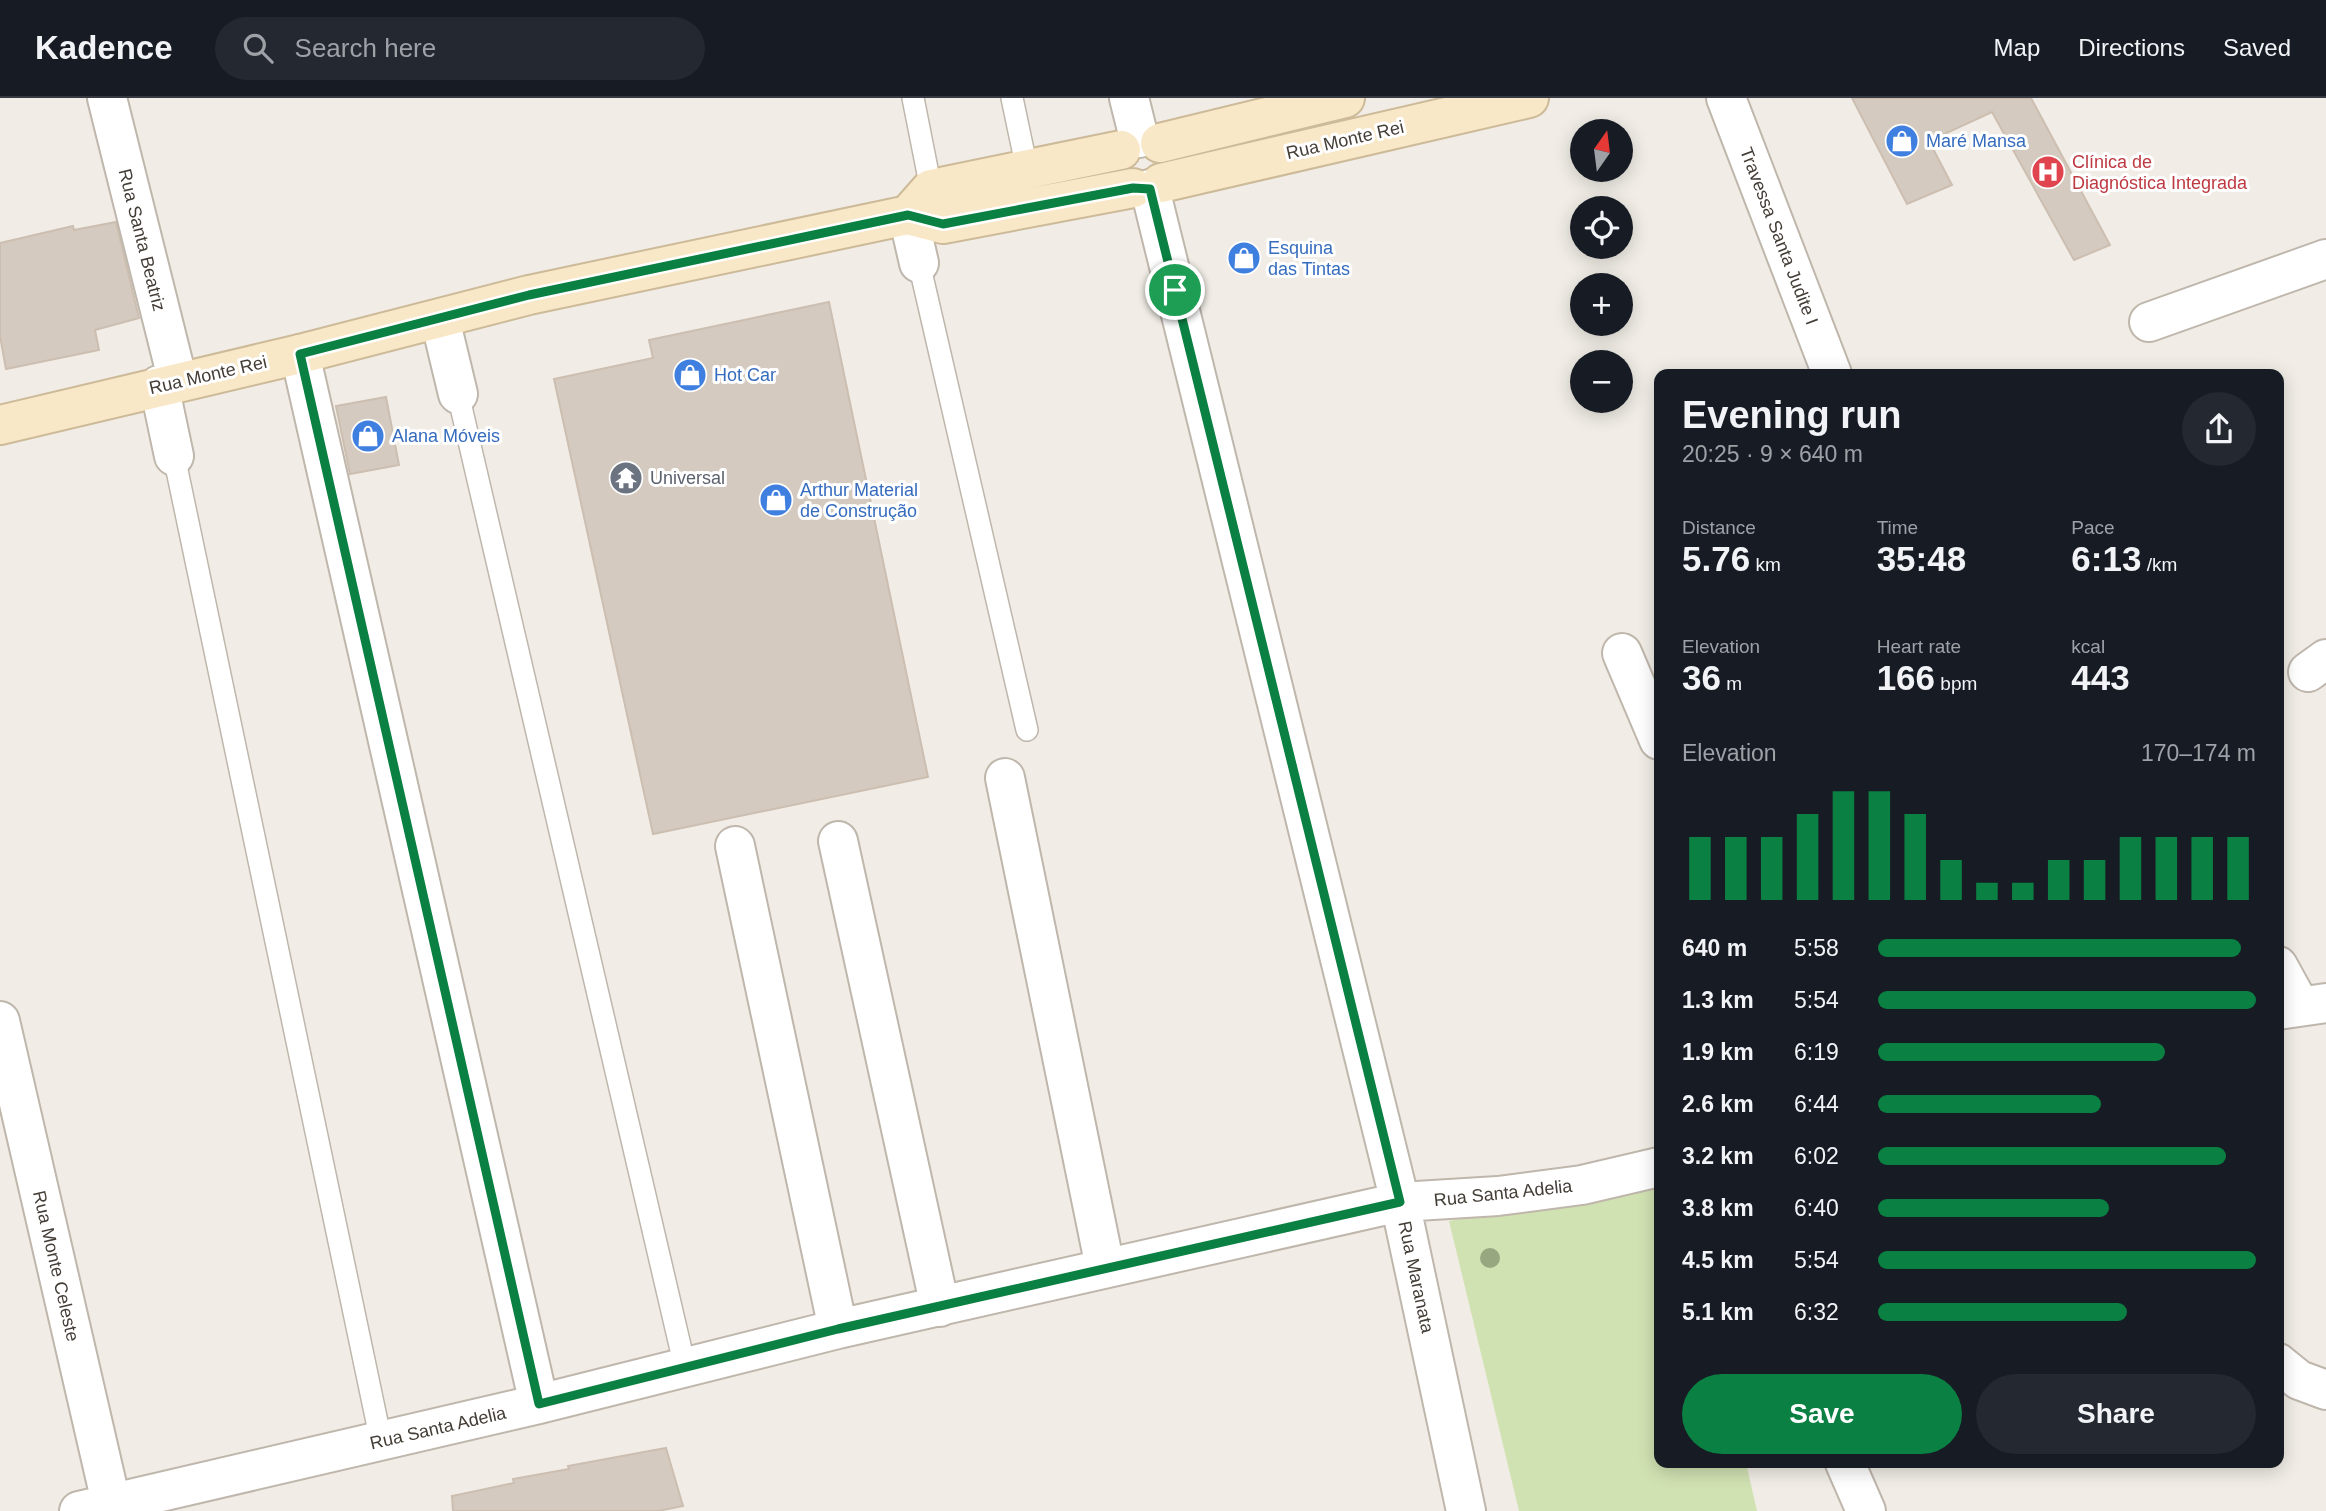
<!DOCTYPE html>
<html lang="en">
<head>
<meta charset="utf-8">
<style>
  :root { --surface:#171b24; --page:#242831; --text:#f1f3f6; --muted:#9ea1a6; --line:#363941; --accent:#0b8043 }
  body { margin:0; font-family:Helvetica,sans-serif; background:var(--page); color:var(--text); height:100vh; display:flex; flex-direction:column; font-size:26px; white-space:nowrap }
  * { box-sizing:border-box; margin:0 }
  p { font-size:23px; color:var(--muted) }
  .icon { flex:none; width:38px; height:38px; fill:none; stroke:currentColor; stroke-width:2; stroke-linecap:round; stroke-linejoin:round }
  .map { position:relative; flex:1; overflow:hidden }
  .sheet { position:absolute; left:1654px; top:271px; width:630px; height:1099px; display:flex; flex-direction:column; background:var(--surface); border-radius:14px; box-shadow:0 4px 18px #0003 }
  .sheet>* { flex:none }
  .needle { width:46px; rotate:14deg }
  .buttons { position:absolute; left:1570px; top:21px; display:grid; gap:14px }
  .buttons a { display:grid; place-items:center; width:63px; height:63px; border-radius:50%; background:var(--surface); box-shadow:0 4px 18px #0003; font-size:35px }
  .pin { position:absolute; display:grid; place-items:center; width:60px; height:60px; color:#fff; margin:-30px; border:4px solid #fff; border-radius:50%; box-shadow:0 2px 7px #0007 }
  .round { display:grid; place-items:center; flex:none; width:74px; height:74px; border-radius:37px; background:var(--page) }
  .head { display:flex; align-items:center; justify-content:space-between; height:119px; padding:0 28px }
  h1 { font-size:38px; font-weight:700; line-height:52px }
  .stats { display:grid; grid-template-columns:repeat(3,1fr); gap:10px; height:119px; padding:7px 28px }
  .stats div { display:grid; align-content:center }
  .stats b { font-size:35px; font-weight:700 }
  .stats small { font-size:19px; font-weight:400 }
  .stats p { font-size:19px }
  .chart { height:196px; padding:14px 28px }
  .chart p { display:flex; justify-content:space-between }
  .chart svg { width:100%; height:126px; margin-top:7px; stroke:var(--accent); stroke-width:6 }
  .cta { display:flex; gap:14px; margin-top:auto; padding:14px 28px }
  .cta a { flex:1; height:80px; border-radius:42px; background:var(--accent); color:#fff; font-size:28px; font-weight:700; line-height:80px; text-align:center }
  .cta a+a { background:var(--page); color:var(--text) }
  ul { padding:0 28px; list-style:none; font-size:23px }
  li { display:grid; grid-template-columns:112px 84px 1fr; align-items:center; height:52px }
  li i { height:18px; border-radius:9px; background:var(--accent) }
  header { display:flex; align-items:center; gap:42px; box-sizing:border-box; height:98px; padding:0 35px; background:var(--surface); border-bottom:2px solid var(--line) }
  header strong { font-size:33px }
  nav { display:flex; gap:38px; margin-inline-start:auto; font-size:24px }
  .search { width:490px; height:63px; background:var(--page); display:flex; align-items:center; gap:18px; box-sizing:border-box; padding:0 24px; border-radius:38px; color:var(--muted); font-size:26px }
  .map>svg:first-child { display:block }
  .green { fill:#d1e2b2 }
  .building { fill:#d5cabf; stroke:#ccbeb0; stroke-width:2 }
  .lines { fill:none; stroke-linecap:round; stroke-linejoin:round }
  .lane-casing { stroke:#bfb6ac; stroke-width:24 }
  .street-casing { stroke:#bfb6ac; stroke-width:42 }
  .secondary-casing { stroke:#cdba99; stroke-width:42 }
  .lane { stroke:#fff; stroke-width:21 }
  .street { stroke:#fff; stroke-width:38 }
  .secondary { stroke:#f9e8c8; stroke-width:38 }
  .tree { fill:#97a881 }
  .route-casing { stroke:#fff; stroke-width:14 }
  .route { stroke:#0b8043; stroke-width:9 }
  .labels { text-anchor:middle; stroke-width:6; stroke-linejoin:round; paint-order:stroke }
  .street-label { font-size:18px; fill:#433d36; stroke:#fff }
  .shop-label { font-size:18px; fill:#366cbe; stroke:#fff; text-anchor:start }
  .health-label { font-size:18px; fill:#be3a42; stroke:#fff; text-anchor:start }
  .worship-label { font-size:18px; fill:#5b616d; stroke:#fff; text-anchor:start }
</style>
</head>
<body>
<header>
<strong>Kadence</strong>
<div class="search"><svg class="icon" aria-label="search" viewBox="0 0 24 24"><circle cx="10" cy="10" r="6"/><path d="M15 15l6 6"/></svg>Search here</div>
<nav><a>Map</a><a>Directions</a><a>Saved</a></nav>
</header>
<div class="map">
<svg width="2326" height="1413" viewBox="0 0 2326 1413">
  <rect width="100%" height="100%" fill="#f1ede6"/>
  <path class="green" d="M1659,1084V1365H1746L1757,1413H1519L1449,1123Z"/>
  <path class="building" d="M1852,0H2031L2110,147L2074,162L1992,14L1929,43L1952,87L1907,106Z
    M116,124L139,220L95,232L99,252L6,271L0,238V145L73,128L74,132Z
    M829,204L928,679L653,736L554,281L653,260L649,242Z
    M386,299L399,367L350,376L336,308Z
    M666,1350L683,1408L658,1413H453L452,1398L514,1385L513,1381L569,1371L568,1368Z"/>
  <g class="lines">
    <defs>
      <path id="lane" d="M913,0L931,91
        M1012,0L1027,71
        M919,165L1027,632
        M458,296L685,1269
        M174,358L381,1343"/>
      <path id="street" d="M107,0L178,284
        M1129,0L1139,40
        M1726,0L1832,276
        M1150,91L1400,1104L1466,1413
        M908,117L919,165
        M440,221L458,296
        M2149,224L2326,161
        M300,256L539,1306
        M159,287L174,358
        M1622,555L1659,642
        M2308,574L2326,561
        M1005,680L1105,1169
        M838,743L940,1209
        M735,748L838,1231
        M2278,868L2300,908
        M2278,912L2326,905
        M0,923L113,1413
        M2278,1265L2299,1282L2326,1292
        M1845,1365L1866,1413
        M79,1413L539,1306L838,1231L1400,1104L1498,1098L1582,1087L1659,1069"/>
      <path id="secondary" d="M1160,45L1345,0
        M1161,85L1529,0
        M908,117L931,91L1121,52
        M0,327L300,256L529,197L908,117L943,126L1133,90"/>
    </defs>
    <use href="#lane" class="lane-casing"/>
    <use href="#street" class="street-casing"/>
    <use href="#secondary" class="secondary-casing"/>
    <use href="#lane" class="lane"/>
    <use href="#street" class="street"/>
    <use href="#secondary" class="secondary"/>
  </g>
  <circle class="tree" cx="1490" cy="1160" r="10"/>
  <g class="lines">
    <defs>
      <path id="route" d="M1133,90L1150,91L1400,1104L838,1231L539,1306L300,256L529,197L908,117L943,126Z"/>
    </defs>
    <use href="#route" class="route-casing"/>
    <use href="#route" class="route"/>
  </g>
  <defs>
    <symbol id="shop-disc" viewBox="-11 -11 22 22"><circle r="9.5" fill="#3f7fe0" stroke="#fff"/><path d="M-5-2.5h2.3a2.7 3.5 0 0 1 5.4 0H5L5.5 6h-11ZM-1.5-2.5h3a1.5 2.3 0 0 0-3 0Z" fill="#fff"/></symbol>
    <symbol id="hospital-disc" viewBox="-11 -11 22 22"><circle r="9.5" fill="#e0444e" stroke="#fff"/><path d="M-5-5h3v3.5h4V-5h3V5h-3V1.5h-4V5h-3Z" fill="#fff"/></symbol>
    <symbol id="temple-disc" viewBox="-11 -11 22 22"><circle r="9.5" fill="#6b7280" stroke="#fff"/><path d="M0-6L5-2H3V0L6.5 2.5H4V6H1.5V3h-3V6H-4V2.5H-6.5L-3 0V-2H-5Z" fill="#fff"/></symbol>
  </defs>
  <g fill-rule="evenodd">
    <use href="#shop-disc" x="1883" y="24" width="38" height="38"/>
    <use href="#hospital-disc" x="2029" y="55" width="38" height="38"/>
    <use href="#shop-disc" x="1225" y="141" width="38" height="38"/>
    <use href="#shop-disc" x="671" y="258" width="38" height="38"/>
    <use href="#shop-disc" x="349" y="319" width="38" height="38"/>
    <use href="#temple-disc" x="607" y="361" width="38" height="38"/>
    <use href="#shop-disc" x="757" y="383" width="38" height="38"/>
  </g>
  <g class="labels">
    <g class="street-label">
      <text transform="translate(1345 42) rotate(-13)" y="6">Rua Monte Rei</text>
      <text transform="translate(1779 138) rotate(69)" y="6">Travessa Santa Judite I</text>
      <text transform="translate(142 142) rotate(76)" y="6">Rua Santa Beatriz</text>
      <text transform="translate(208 277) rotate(-13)" y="6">Rua Monte Rei</text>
      <text transform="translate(1503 1095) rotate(-6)" y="6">Rua Santa Adelia</text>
      <text transform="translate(56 1168) rotate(77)" y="6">Rua Monte Celeste</text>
      <text transform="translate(1416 1179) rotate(78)" y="6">Rua Maranata</text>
      <text transform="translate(438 1330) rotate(-13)" y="6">Rua Santa Adelia</text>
    </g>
    <g class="shop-label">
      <text x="1926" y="49">Maré Mansa</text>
      <text x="1268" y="156">Esquina<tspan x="1268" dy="21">das Tintas</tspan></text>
      <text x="714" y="283">Hot Car</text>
      <text x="392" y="344">Alana Móveis</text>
      <text x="800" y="398">Arthur Material<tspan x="800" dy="21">de Construção</tspan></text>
    </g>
    <g class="health-label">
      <text x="2072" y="70">Clínica de<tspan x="2072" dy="21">Diagnóstica Integrada</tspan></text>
    </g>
    <g class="worship-label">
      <text x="650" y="386">Universal</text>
    </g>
  </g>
</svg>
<div class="buttons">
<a><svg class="needle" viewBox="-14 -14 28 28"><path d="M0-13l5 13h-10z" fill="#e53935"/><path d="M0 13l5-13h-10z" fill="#9ea1a6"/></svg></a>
<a><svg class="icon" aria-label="locate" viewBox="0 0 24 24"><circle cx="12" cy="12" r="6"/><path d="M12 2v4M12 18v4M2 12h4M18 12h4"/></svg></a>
<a>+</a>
<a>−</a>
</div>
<div class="pin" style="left:1175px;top:192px;background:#1e9e55"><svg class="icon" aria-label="arrive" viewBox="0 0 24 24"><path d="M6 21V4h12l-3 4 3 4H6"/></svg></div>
<section class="sheet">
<div class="head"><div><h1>Evening run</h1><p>20:25 · 9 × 640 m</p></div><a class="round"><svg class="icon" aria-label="share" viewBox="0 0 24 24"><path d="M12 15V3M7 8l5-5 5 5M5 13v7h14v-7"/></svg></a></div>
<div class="stats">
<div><p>Distance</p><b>5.76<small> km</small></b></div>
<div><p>Time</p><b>35:48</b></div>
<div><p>Pace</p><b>6:13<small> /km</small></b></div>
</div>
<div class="stats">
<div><p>Elevation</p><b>36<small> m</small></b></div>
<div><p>Heart rate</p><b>166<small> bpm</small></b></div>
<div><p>kcal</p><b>443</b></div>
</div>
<div class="chart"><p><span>Elevation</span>170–174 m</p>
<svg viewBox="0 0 160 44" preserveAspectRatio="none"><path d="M5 44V22M15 44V22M25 44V22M35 44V14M45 44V6M55 44V6M65 44V14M75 44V30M85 44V38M95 44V38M105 44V30M115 44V30M125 44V22M135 44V22M145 44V22M155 44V22"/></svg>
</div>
<ul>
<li><b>640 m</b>5:58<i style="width:96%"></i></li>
<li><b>1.3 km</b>5:54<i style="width:100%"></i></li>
<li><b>1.9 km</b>6:19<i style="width:76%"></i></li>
<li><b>2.6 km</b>6:44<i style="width:59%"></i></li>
<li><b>3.2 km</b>6:02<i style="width:92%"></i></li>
<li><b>3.8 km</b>6:40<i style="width:61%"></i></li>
<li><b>4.5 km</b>5:54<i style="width:100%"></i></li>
<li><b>5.1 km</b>6:32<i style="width:66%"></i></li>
</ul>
<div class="cta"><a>Save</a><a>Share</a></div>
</section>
</div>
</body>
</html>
